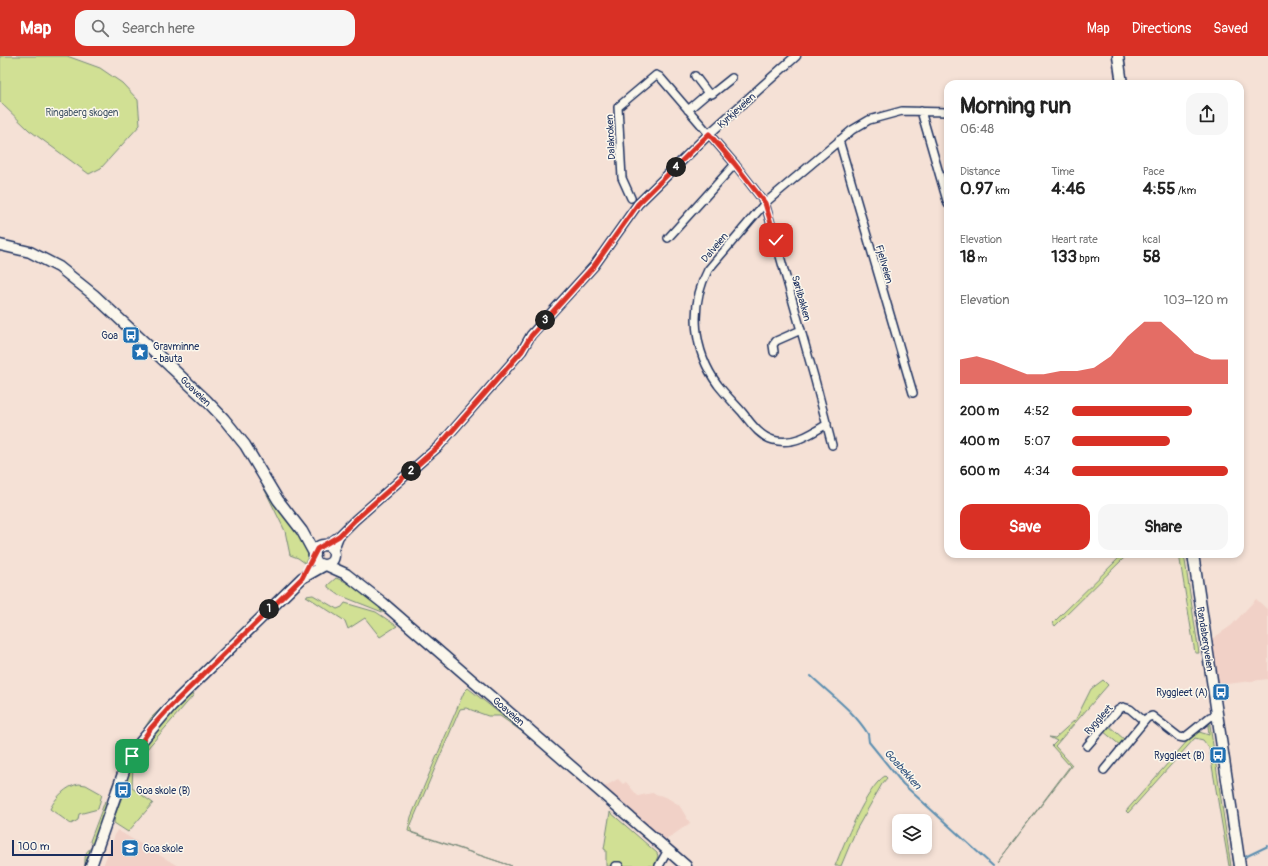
<!DOCTYPE html>
<html lang="en">
<head>
<meta charset="utf-8">
<style>
  :root { --surface:#fff; --page:#f6f6f6; --text:#222; --muted:#767676; --accent:#d93025 }
  body { margin:0; font-family:Pangolin,sans-serif; background:var(--page); color:var(--text); height:100vh; display:flex; flex-direction:column; font-size:15px; white-space:nowrap }
  * { box-sizing:border-box; margin:0 }
  p { font-size:13px; color:var(--muted) }
  .icon { flex:none; width:22px; height:22px; fill:none; stroke:currentColor; stroke-width:2; stroke-linecap:round; stroke-linejoin:round }
  .map { position:relative; flex:1; overflow:hidden }
  .side { position:absolute; left:944px; top:24px; width:300px; height:478px; display:flex; flex-direction:column; background:var(--surface); border-radius:12px; box-shadow:0 2px 6px #0003 }
  .side>* { flex:none }
  .tools { position:absolute; left:892px; top:758px; display:grid; gap:8px }
  .tools a { display:grid; place-items:center; width:40px; height:40px; border-radius:8px; background:var(--surface); box-shadow:0 2px 6px #0003; font-size:20px }
  .scale { position:absolute; left:12px; bottom:10px; width:101px; box-sizing:border-box; padding-left:4px; border:2px solid #1b2f5e; border-top:0; font-size:11px; line-height:14px; white-space:nowrap; color:#1b2f5e; -webkit-text-stroke:3px #fbf7ec; paint-order:stroke }
  .pin { position:absolute; display:grid; place-items:center; width:34px; height:34px; color:#fff; margin:-17px; border-radius:8px; box-shadow:0 2px 6px #0006 }
  .km { position:absolute; width:20px; height:20px; margin:-10px; border-radius:50%; background:#222; color:#fff; font-size:11px; line-height:20px; text-align:center }
  .round { display:grid; place-items:center; flex:none; width:42px; height:42px; border-radius:12px; background:var(--page) }
  .head { display:flex; align-items:center; justify-content:space-between; height:68px; padding:0 16px }
  h1 { font-size:22px; font-weight:700; line-height:30px }
  .stats { display:grid; grid-template-columns:repeat(3,1fr); gap:6px; height:68px; padding:4px 16px }
  .stats div { display:grid; align-content:center }
  .stats b { font-size:17px; font-weight:700 }
  .stats small { font-size:11px; font-weight:400 }
  .stats p { font-size:11px }
  .chart { height:112px; padding:8px 16px }
  .chart p { display:flex; justify-content:space-between }
  .chart svg { width:100%; height:72px; margin-top:4px; fill:var(--accent); opacity:.7 }
  .cta { display:flex; gap:8px; margin-top:auto; padding:8px 16px }
  .cta a { flex:1; height:46px; border-radius:12px; background:var(--accent); color:#fff; font-size:16px; font-weight:700; line-height:46px; text-align:center }
  .cta a+a { background:var(--page); color:var(--text) }
  ul { padding:0 16px; list-style:none; font-size:13px }
  li { display:grid; grid-template-columns:64px 48px 1fr; align-items:center; height:30px }
  li i { height:10px; border-radius:5px; background:var(--accent) }
  header { display:flex; align-items:center; gap:24px; box-sizing:border-box; height:56px; padding:0 20px; background:var(--accent); color:#fff }
  header strong { font-size:19px }
  nav { display:flex; gap:22px; margin-inline-start:auto; font-size:14px }
  .search { width:280px; height:36px; background:var(--page); display:flex; align-items:center; gap:10px; box-sizing:border-box; padding:0 14px; border-radius:12px; color:var(--muted); font-size:15px }
  .map>svg:first-child { display:block }
  .built { fill:#f1d1c7 }
  .green { fill:#d1e094; stroke:#768879 }
  .lines { fill:none; stroke-linecap:round; stroke-linejoin:round }
  .stream { stroke:#5b8eb0; stroke-width:2 }
  .minor-casing { stroke:#1b2f5e; stroke-width:10 }
  .tertiary-casing { stroke:#1b2f5e; stroke-width:11 }
  .secondary-casing { stroke:#1b2f5e; stroke-width:13 }
  .minor { stroke:#fbf7ec; stroke-width:7 }
  .tertiary { stroke:#fbf7ec; stroke-width:8 }
  .secondary { stroke:#fbf7ec; stroke-width:10 }
  .route-casing { stroke:#fff; stroke-width:8 }
  .route { stroke:#d93025; stroke-width:5 }
  .labels { text-anchor:middle; stroke-width:3; stroke-linejoin:round; paint-order:stroke }
  .street-label { font-size:10px; fill:#1b2f5e; stroke:#fbf7ec }
  .park-label { font-size:10px; fill:#485b6c; stroke:#fbf7ec }
  .poi-label { font-size:10px; fill:#1b2f5e; stroke:#fbf7ec; text-anchor:end }
  .water-label { font-size:11px; font-style:italic; fill:#365680; stroke:#fbf7ec }
</style>
</head>
<body>
<header>
<strong>Map</strong>
<div class="search"><svg class="icon" aria-label="search" viewBox="0 0 24 24"><circle cx="10" cy="10" r="6"/><path d="M15 15l6 6"/></svg>Search here</div>
<nav><a>Map</a><a>Directions</a><a>Saved</a></nav>
</header>
<div class="map">
<svg width="1268" height="810" viewBox="0 0 1268 810">
  <rect width="100%" height="100%" fill="#f5e1d6"/>
  <filter id="ink" filterUnits="userSpaceOnUse"><feTurbulence type="fractalNoise" baseFrequency=".025" numOctaves="2"/><feDisplacementMap in="SourceGraphic" scale="8" xChannelSelector="R" yChannelSelector="G"/><feConvolveMatrix kernelMatrix="1 2 1 2 8 2 1 2 1" color-interpolation-filters="sRGB"/></filter>
  <g filter="url(#ink)">
    <path class="built" d="M1256,543L1268,554V623L1219,629L1216,624L1209,582L1211,583L1215,581L1232,569Z
      M618,723L623,728L626,726L638,740L652,737L666,741L679,749L690,767L663,786L602,732Z
      M117,774L178,810H103Z"/>
    <path class="green" d="M0,0H67L100,12L122,27L138,44L140,69L101,112L89,118L29,74L0,46Z
      M256,416L307,492L308,501L305,507L298,502L290,499L285,475Z
      M1123,498H1128L1055,570L1053,567Z
      M1179,498H1184L1199,597H1195Z
      M336,522C357,529 373,544 390,559L339,539L328,531V529Z
      M313,539L337,553L342,551L345,547L376,556L397,570L380,581L365,562L348,573L345,565L306,540Z
      M215,599H217L163,653L111,733L121,708L151,662Z
      M1103,624L1108,629L1055,690L1072,709L997,807L1070,710L1052,690L1057,685L1049,681L1055,682L1076,663L1091,633Z
      M468,632L524,677L500,660H488L466,652L460,653L410,771L412,777L512,810L408,775L411,761L464,636Z
      M190,635L194,638L192,641L133,709L132,732L153,747L128,776L114,767L115,759L125,733L124,727L137,696Z
      M1210,666V669L1231,810H1229L1209,692L1203,684L1195,682L1128,757L1126,755L1196,675L1209,679L1208,670Z
      M1108,669L1125,684L1121,690L1103,675Z
      M1218,701L1222,712L1237,810H1234Z
      M885,720L887,722L882,728L856,774L841,810H835C843,790 867,730 885,720Z
      M79,728L86,729L102,738L98,753L79,758L78,764L71,768L50,753C56,741 66,730 79,728Z
      M105,745L106,753L85,810C85,803 84,796 91,792L92,789L90,785Z
      M610,756L657,797L658,800L654,810H606V794L604,793Z"/>
    <g class="lines">
      <path class="stream" d="M811,620C831,639 854,655 868,678L869,686L903,728L993,810
        M1243,802L1268,790"/>
      <defs>
        <path id="minor" d="M695,20L708,37
          M688,54L708,37L712,38L732,22
          M921,55L948,148
          M839,84L913,337
          M631,142L622,122L618,51L656,19L660,21L734,107L765,147L815,324L832,389
          M668,182L735,108
          M774,296L773,289L776,285L801,274
          M827,368C811,378 793,390 773,384C759,380 751,367 742,356C734,347 725,338 718,329C693,295 689,250 708,214L765,147L852,74L869,64L902,55L948,56
          M1087,690L1118,654L1123,651L1130,653L1144,665
          M1104,714L1147,662L1152,660L1179,681L1184,682L1210,661L1218,659
          M615,810H619
          M659,810L668,794"/>
        <path id="tertiary" d="M325,490L339,480L355,464L439,390L522,295L531,279L594,210L638,148L709,78L796,0
          M333,496L339,480"/>
        <path id="secondary" d="M1118,0L1122,28
          M0,189L30,196L59,211L94,239L206,344L224,363L245,389L278,444L302,475L315,499
          M314 499a10 10 0 1 1 20 0a10 10 0 1 1-20 0Z
          M1193,498L1240,810
          M326,509L346,518L383,547L686,810
          M91,810L125,712L140,687L171,650L302,522L325,509"/>
      </defs>
      <use href="#minor" class="minor-casing"/>
      <use href="#tertiary" class="tertiary-casing"/>
      <use href="#secondary" class="secondary-casing"/>
      <use href="#minor" class="minor"/>
      <use href="#tertiary" class="tertiary"/>
      <use href="#secondary" class="secondary"/>
    </g>
  </g>
  <g class="lines" filter="url(#ink)">
    <defs>
      <path id="route" d="M132,700L151,672L171,650L302,522L317,493L339,480L355,464L439,390L522,295L531,280L594,210L638,148L709,78L734,107L765,147L776,184"/>
    </defs>
    <use href="#route" class="route-casing"/>
    <use href="#route" class="route"/>
  </g>
  <defs>
    <symbol id="bus-square" viewBox="-11 -11 22 22"><rect x="-9" y="-9" width="18" height="18" rx="4" fill="#1f6fb2" stroke="#fbf7ec"/><path d="M-5-6H5V4H4V6H2V4H-2V6H-4V4H-5ZM-3.5-4V0h7V-4ZM-3.5 1.2v1.5H-2V1.2ZM2 1.2v1.5H3.5V1.2Z" fill="#fff"/></symbol>
    <symbol id="sight-square" viewBox="-11 -11 22 22"><rect x="-9" y="-9" width="18" height="18" rx="4" fill="#1f6fb2" stroke="#fbf7ec"/><path d="M0-6L1.8-2.2L6-1.7L2.9 1.2L3.7 5.4L0 3.3L-3.7 5.4L-2.9 1.2L-6-1.7L-1.8-2.2Z" fill="#fff"/></symbol>
    <symbol id="school-square" viewBox="-11 -11 22 22"><rect x="-9" y="-9" width="18" height="18" rx="4" fill="#1f6fb2" stroke="#fbf7ec"/><path d="M0-5L7-2L0 1L-7-2ZM-4 1L0 2.5L4 1V4Q0 6-4 4Z" fill="#fff"/></symbol>
  </defs>
  <g fill-rule="evenodd">
    <use href="#bus-square" x="121" y="269" width="20" height="20"/>
    <use href="#sight-square" x="130" y="286" width="20" height="20"/>
    <use href="#bus-square" x="1211" y="626" width="20" height="20"/>
    <use href="#bus-square" x="1208" y="689" width="20" height="20"/>
    <use href="#bus-square" x="113" y="724" width="20" height="20"/>
    <use href="#school-square" x="120" y="782" width="20" height="20"/>
  </g>
  <g class="labels">
    <g class="street-label">
      <text transform="translate(736 54) rotate(-42)" y="4">Kyrkjeveien</text>
      <text transform="translate(610 81) rotate(-93)" y="4">Dalakroken</text>
      <text transform="translate(714 191) rotate(-50)" y="4">Dalveien</text>
      <text transform="translate(885 208) rotate(74)" y="4">Fjellveien</text>
      <text transform="translate(802 242) rotate(74)" y="4">Sørlibakken</text>
      <text transform="translate(196 335) rotate(44)" y="4">Goaveien</text>
      <text transform="translate(1206 583) rotate(81)" y="4">Randabergveien</text>
      <text transform="translate(509 655) rotate(41)" y="4">Goaveien</text>
      <text transform="translate(1098 663) rotate(-48)" y="4">Ryggleet</text>
    </g>
    <g class="park-label">
      <text x="82" y="60">Ringaberg skogen</text>
    </g>
    <g class="poi-label">
      <text x="118" y="283">Goa</text>
      <text x="153" y="294" text-anchor="start">Gravminne<tspan x="153" dy="12">- bauta</tspan></text>
      <text x="1208" y="640">Ryggleet (A)</text>
      <text x="1205" y="703">Ryggleet (B)</text>
      <text x="136" y="738" text-anchor="start">Goa skole (B)</text>
      <text x="143" y="796" text-anchor="start">Goa skole</text>
    </g>
    <g class="water-label">
      <text transform="translate(903 713) rotate(48)" y="4">Goabekken</text>
    </g>
  </g>
</svg>
<div class="tools">
<a><svg class="icon" aria-label="layers" viewBox="0 0 24 24"><path d="M12 4l9 5-9 5-9-5zM3 14l9 5 9-5"/></svg></a>
</div>
<div class="scale">100 m</div>
<div class="pin" style="left:132px;top:700px;background:#1e9e55"><svg class="icon" aria-label="arrive" viewBox="0 0 24 24"><path d="M6 21V4h12l-3 4 3 4H6"/></svg></div>
<div class="pin" style="left:776px;top:184px;background:#d93025"><svg class="icon" aria-label="check" viewBox="0 0 24 24"><path d="M5 12l5 5 9-10"/></svg></div>
<b class="km" style="left:269px;top:553px">1</b>
<b class="km" style="left:411px;top:415px">2</b>
<b class="km" style="left:545px;top:264px">3</b>
<b class="km" style="left:676px;top:111px">4</b>
<section class="side">
<div class="head"><div><h1>Morning run</h1><p>06:48</p></div><a class="round"><svg class="icon" aria-label="share" viewBox="0 0 24 24"><path d="M12 15V3M7 8l5-5 5 5M5 13v7h14v-7"/></svg></a></div>
<div class="stats">
<div><p>Distance</p><b>0.97<small> km</small></b></div>
<div><p>Time</p><b>4:46</b></div>
<div><p>Pace</p><b>4:55<small> /km</small></b></div>
</div>
<div class="stats">
<div><p>Elevation</p><b>18<small> m</small></b></div>
<div><p>Heart rate</p><b>133<small> bpm</small></b></div>
<div><p>kcal</p><b>58</b></div>
</div>
<div class="chart"><p><span>Elevation</span>103–120 m</p>
<svg viewBox="0 0 160 44" preserveAspectRatio="none"><path d="M0 44V29L10 27L20 30L30 34L40 38L50 38L60 36L70 36L80 34L90 27L100 15L110 6L120 6L130 15L140 25L150 29L160 29V44z"/></svg>
</div>
<ul>
<li><b>200 m</b>4:52<i style="width:77%"></i></li>
<li><b>400 m</b>5:07<i style="width:63%"></i></li>
<li><b>600 m</b>4:34<i style="width:100%"></i></li>
</ul>
<div class="cta"><a>Save</a><a>Share</a></div>
</section>
</div>
</body>
</html>
